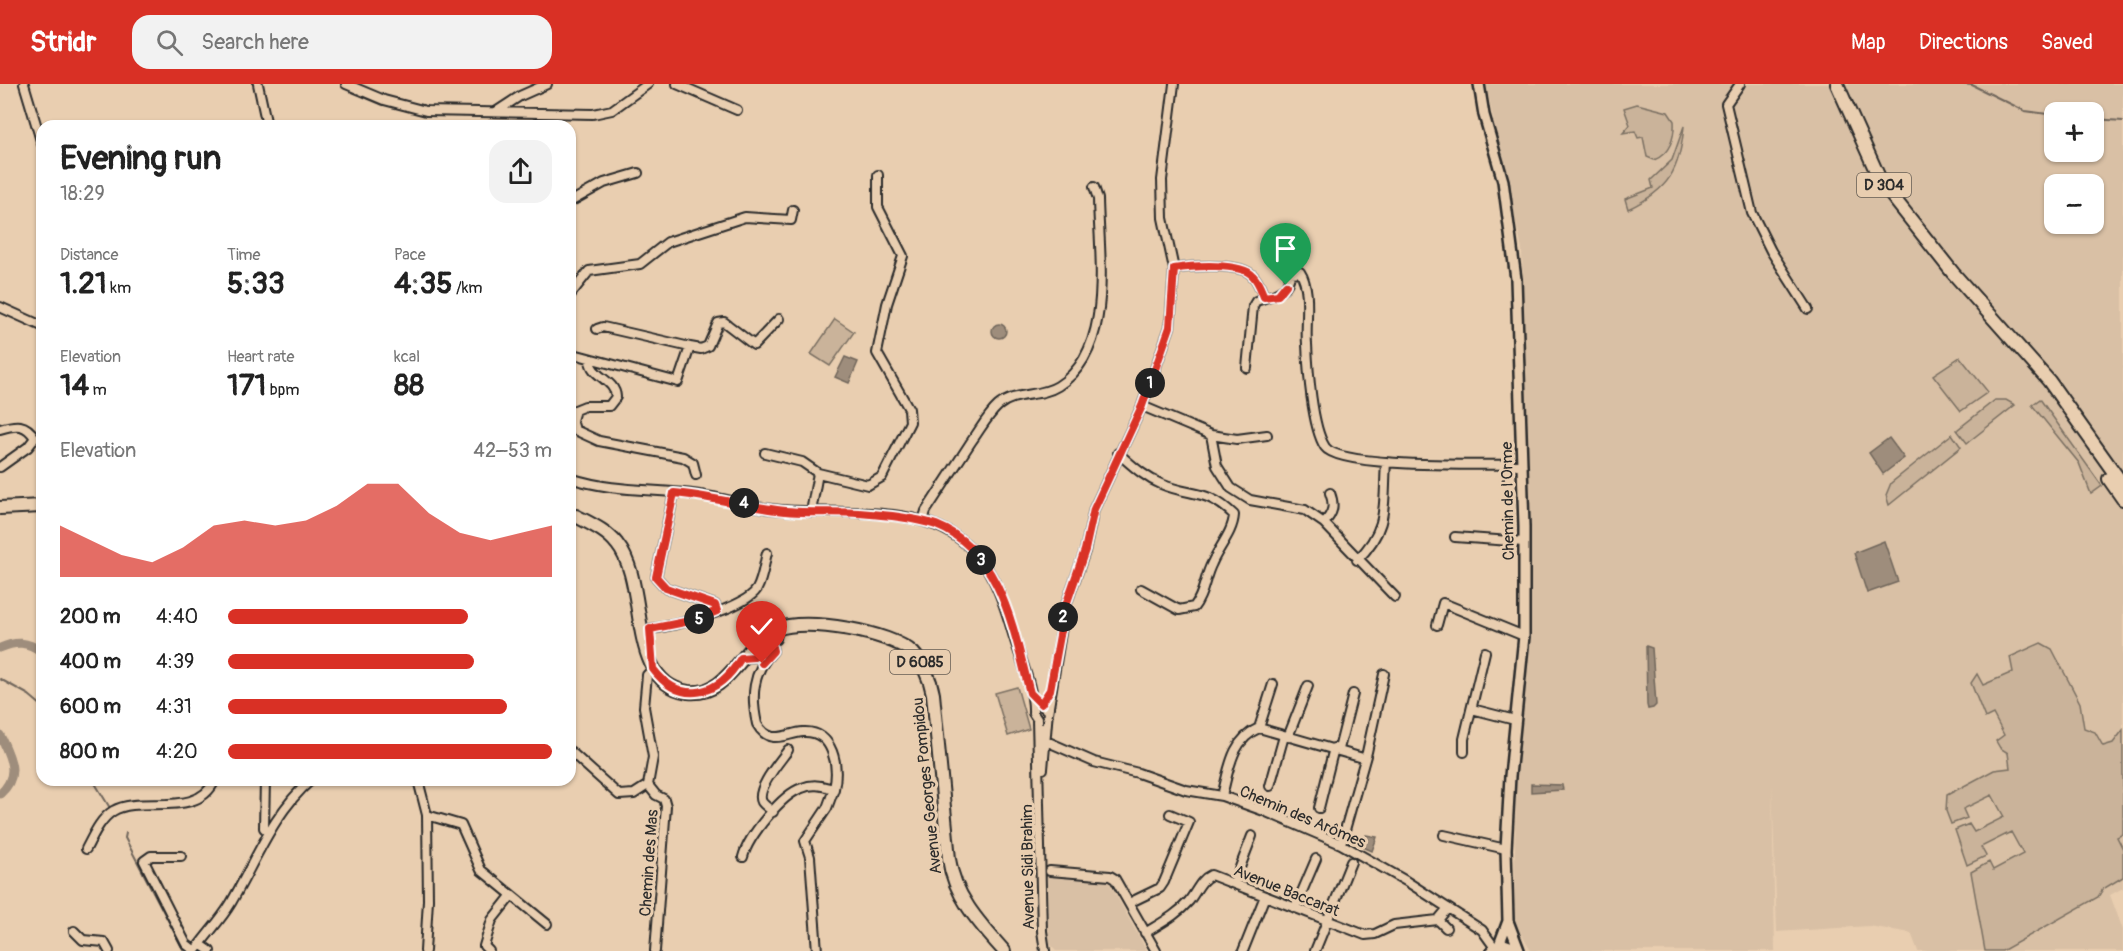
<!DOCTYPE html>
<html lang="en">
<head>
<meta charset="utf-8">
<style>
  :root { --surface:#fff; --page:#f2f2f2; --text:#222; --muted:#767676; --accent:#d93025 }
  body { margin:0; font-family:Pangolin,sans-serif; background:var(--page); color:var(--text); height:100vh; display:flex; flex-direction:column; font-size:22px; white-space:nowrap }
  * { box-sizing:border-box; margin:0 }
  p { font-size:20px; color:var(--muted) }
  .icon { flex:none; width:33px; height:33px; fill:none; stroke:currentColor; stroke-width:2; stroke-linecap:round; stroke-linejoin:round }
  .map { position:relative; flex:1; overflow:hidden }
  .details { position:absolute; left:36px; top:36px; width:540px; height:666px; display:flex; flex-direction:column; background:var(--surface); border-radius:18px; box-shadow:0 2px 4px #0004 }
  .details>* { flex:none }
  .controls { position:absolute; left:2044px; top:18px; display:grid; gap:12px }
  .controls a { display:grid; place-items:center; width:60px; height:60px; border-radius:12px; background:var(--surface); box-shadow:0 2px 4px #0004; font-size:30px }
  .pin { position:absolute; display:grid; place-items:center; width:51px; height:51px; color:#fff; margin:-62px -26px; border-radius:50% 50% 50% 0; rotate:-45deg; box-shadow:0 0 6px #0007 }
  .pin .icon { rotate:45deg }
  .km { position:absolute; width:30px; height:30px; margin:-15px; border-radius:50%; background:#222; color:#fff; font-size:16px; line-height:30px; text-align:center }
  .round { display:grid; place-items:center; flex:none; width:63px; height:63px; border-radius:18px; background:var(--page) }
  .headline { display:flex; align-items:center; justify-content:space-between; height:102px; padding:0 24px }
  h1 { font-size:33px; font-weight:700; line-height:45px }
  .metrics { display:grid; grid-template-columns:repeat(3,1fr); gap:9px; height:102px; padding:6px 24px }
  .metrics div { display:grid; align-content:center }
  .metrics b { font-size:30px; font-weight:700 }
  .metrics small { font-size:16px; font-weight:400 }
  .metrics p { font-size:16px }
  .chart { height:168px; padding:12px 24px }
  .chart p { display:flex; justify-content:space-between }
  .chart svg { width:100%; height:108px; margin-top:6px; fill:var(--accent); opacity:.7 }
  ul { padding:0 24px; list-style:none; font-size:20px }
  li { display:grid; grid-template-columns:96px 72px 1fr; align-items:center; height:45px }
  li i { height:15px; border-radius:8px; background:var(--accent) }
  header { display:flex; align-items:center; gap:36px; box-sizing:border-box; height:84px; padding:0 30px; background:var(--accent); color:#fff }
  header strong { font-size:28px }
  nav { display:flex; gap:33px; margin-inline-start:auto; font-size:21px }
  .search { width:420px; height:54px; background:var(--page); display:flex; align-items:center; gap:15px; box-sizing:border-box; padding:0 21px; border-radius:18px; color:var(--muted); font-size:22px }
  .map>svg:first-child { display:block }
  .built { fill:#d9c0a5; fill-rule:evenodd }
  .green { fill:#cab39a; stroke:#7a6f62; stroke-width:1.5 }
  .water { fill:#9e8d7b; stroke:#70665b; stroke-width:1.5 }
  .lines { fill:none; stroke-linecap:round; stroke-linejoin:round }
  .stream { stroke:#70665b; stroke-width:2 }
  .canal { stroke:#9e8d7b; stroke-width:9 }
  .minor-casing { stroke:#2b2b2b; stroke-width:12 }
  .tertiary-casing { stroke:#2b2b2b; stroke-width:14 }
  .primary-casing { stroke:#2b2b2b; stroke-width:16 }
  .minor { stroke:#e9ceb0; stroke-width:8 }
  .tertiary { stroke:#e9ceb0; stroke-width:9 }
  .primary { stroke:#e9ceb0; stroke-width:12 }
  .route-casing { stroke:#fff; stroke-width:12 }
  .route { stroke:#d93025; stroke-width:8 }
  .labels { text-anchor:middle; stroke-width:6; stroke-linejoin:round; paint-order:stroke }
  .shield { fill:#e9ceb0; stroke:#645c53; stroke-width:1.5 }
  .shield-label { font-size:15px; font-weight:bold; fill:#2b2b2b }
  .street-label { font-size:16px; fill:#2b2b2b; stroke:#e9ceb0 }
</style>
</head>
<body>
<header>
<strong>Stridr</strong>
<div class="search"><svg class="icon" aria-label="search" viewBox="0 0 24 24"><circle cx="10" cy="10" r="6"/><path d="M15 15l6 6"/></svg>Search here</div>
<nav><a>Map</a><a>Directions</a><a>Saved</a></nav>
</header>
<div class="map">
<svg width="2123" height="867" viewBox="0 0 2123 867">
  <rect width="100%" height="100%" fill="#e9ceb0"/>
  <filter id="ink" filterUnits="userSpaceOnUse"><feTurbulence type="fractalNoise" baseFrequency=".0167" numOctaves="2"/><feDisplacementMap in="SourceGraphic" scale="12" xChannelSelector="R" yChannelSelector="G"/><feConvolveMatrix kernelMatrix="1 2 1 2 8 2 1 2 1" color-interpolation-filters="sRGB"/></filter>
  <g filter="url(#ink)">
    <path class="built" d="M1483,0H2123V804L2110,811L2123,846V867H1918L1911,849L1869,842L1777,848L1772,699L1775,867H1531L1514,837L1516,685L1529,569L1522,165L1489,15ZM2055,28H2094V68H2055ZM2055,100H2094V140H2055Z
      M1047,792L1107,795L1147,867H1057L1049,859Z"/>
    <path class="green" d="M1637,20L1668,28L1674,37C1675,53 1670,70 1654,76L1647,73L1643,53L1638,54L1635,47L1623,49L1630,41L1624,24Z
      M1684,42C1680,86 1669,106 1628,125L1625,115L1653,104L1651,96L1672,76Z
      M835,235L854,248L830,282L811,270Z
      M1960,273L1988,308L1961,327L1933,291Z
      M2040,315L2102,402L2091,410L2079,379L2032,321Z
      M1995,316H2006L2015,321L1967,359L1957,346Z
      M1952,350L1961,363L1889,421L1886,411L1891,399Z
      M2041,559L2052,565L2080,619L2084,644L2095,648L2103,662L2113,659L2123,646V750L2117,753L2123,765V793L2103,805L2098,813L2002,867H1985L1971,788L1989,778L1993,786L2023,770L2011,748L1981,763L1986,772L1967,781L1955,746L1969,740L1974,748L2004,733L1992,711L1963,725L1967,734L1951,740L1946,727L1947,711L1994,686L2010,684L2008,669L2000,664L1996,657L2004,651L1993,630L1985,634L1971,599L1977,590L1983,601L2013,588L2010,573Z
      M1017,603L1029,645L1008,652L995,609Z"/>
    <path class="water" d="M992 247a7 7 0 1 1 14 0a7 7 0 1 1-14 0Z
      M845,273L858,278L849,299L835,293Z
      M1889,354L1904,374L1883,390L1869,369Z
      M1884,457L1898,498L1867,509L1854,469Z
      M1646,562L1652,564L1656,621L1653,624L1648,625L1647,621Z
      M1531,700L1562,701L1563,706L1531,708Z
      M1366,751L1377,753L1372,767L1363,763Z"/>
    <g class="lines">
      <path class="stream" d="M1962,0L1972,1L2025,27L2055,31
        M2094,35L2123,37
        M0,595L29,611L42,622
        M93,696L110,724
        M126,749L125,754L184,867"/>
      <path class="canal" d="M0,564C16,557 27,557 42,568
        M0,651C10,673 21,691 0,710"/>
      <defs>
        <path id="minor" d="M24,0L42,60
          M258,0L267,42
          M346,0L384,16L426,27L593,30L612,26L648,0
          M677,0L737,26
          M1740,0L1726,20L1752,129L1771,167L1808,225
          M497,27L520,12L547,0
          M570,118L604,99L638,89
          M1174,185C1191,182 1241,178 1253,192C1259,198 1261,206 1264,213
          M570,211L589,187L640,180L668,158L745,133L791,136L793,126
          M0,223L42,242
          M597,245L603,243L690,263
          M570,269L678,298L690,263L701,265L708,262L718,239L724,238L754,261L779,235
          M590,276C591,293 615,295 616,313L609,322H585L575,326L572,336L575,346L599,357L683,373L693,379L696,391
          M1247,284L1253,222L1256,217C1271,211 1289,210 1290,189L1300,188C1312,206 1305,239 1307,260C1308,285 1312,343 1325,363C1340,385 1490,380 1522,381
          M1142,322L1211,351L1217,382L1231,404L1250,416L1305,426L1324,439L1395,513
          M0,345C16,340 26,339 35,354L28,363L0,383
          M1211,351L1237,355L1267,351
          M765,369L802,378L818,389L868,401L882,393L910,338L909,325L877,269L887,220L903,172L878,123V91
          M1118,369C1132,381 1144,393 1161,400C1192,413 1206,404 1234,431C1233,448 1219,463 1212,479C1204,494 1205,509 1194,523L1179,526L1141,505
          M570,394C617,409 654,404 700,411C727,414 754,425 781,426C833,430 909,421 954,451C990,474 1002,512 1013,550C1020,574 1034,604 1033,629L1037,635L1042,847L1045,867
          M674,409L656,493L666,504L715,521L717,527
          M811,428L818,389
          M923,437L926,427C941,404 956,381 971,358C980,346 987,332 998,322C1015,307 1039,314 1058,302C1115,266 1099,173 1098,115L1094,103
          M1324,439C1333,429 1335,422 1330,409
          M1455,453L1524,458
          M1357,476C1390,444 1383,420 1386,378
          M1437,541L1443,519L1524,552
          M650,545C674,542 744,525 757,505C763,494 764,480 767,469
          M771,559L773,567C752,588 751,613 757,640C770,663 787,649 803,648C834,646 839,683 834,705
          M742,574L754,573L776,555L778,544
          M1032,613L1048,627L1043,685
          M1472,625L1515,636
          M1048,629L1065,524L1085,467L1094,425L1142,322L1170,243L1174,185L1163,134L1162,96L1174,0
          M1041,644L1046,657L1094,678L1138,689L1186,706L1222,712L1264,727L1341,760L1406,797L1482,846L1495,864
          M1259,644L1273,600
          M1288,653L1308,602
          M1339,665L1353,610
          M570,667L619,711L634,710L648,701L653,673L644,623L647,591L653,585
          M1464,668V655L1485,568
          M265,696L264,744L268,748
          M418,696L427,731L461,741L481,786L547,840
          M648,701L656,711L664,715L666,722L655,867
          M1270,702L1284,652
          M1222,712C1229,686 1231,656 1259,644L1363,674
          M1319,724L1334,664
          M773,728C770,725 764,721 762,718C755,705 781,676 788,666
          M1444,751L1506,765
          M1341,760L1367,668L1384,590
          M86,765C93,752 100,735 113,727C141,710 197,736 215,696
          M181,772H151L144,777L186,860L195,867
          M743,773C748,753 782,710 802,704C814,699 822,702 834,705L827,724L805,757L810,773L817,867
          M1050,787L1110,792L1115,795L1156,867
          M1234,799L1252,752
          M1129,819L1160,804L1164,798L1189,738L1170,730
          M1295,824L1316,775
          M1438,836L1446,844
          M74,847L83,856L104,858L109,867
          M1145,849C1161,839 1177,831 1189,817C1197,807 1200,796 1211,791L1365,851L1375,850L1394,841L1438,836L1448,824
          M200,860L210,867
          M195,867C206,851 221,836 231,819C256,776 273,729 311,696
          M425,867L428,816L427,731
          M489,867L484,862L492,836L511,812
          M1243,867L1265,812
          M1315,867L1351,778"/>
        <path id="tertiary" d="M1479,0L1484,31L1503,97L1516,195L1524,443V552L1510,692L1506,765L1508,837L1519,866
          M1499,861L1508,837
          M1492,867L1504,860L1518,865"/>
        <path id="primary" d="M1837,0L1881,98L1953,189L2049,297L2123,401
          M2109,395L2123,415
          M0,424L42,422
          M576,432C591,440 607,447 617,460C650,500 625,599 688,608C730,613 741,560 777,545C805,533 891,548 913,569C924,581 930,594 933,610L949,775C954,812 980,840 1004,867"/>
      </defs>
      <use href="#minor" class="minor-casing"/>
      <use href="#tertiary" class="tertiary-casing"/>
      <use href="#primary" class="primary-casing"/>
      <use href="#minor" class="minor"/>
      <use href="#tertiary" class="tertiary"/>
      <use href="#primary" class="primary"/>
    </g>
  </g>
  <g class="lines" filter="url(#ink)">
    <defs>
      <path id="route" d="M762,579L773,567L771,559L754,573L741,574C719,611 682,623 653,585L650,545L695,536L717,527L715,521L666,504L656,493L674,409C709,412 743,422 777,426C804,430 832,427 859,429C884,431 912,433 936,441C1002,467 1014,549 1030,609L1041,620L1050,606L1065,524L1085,466L1094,425L1142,322L1170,243L1174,185C1191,182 1241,178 1253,192C1259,198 1261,206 1264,213L1278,211L1286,201"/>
    </defs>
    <use href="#route" class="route-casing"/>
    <use href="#route" class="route"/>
  </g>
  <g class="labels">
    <g class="shield">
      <rect x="1857" y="89" width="54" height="24" rx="4.5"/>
      <rect x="890" y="566" width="60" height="24" rx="4.5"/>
    </g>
    <g class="shield-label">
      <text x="1884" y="106">D 304</text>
      <text x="920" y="583">D 6085</text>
    </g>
    <g class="street-label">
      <text transform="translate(1507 417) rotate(-91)" y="6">Chemin de l'Orme</text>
      <text transform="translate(926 702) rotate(-96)" y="6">Avenue Georges Pompidou</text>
      <text transform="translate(1303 732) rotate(23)" y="6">Chemin des Arômes</text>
      <text transform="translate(648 779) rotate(-86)" y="6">Chemin des Mas</text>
      <text transform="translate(1027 783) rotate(-91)" y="6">Avenue Sidi Brahim</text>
      <text transform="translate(1287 806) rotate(22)" y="6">Avenue Baccarat</text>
    </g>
  </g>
</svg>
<div class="controls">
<a>+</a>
<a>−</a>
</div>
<div class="pin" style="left:1286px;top:201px;background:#1e9e55"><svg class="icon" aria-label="arrive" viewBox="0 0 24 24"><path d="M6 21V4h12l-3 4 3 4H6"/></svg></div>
<div class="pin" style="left:762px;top:579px;background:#d93025"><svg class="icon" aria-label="check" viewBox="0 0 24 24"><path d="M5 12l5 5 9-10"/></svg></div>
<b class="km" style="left:1150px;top:299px">1</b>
<b class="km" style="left:1063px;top:533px">2</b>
<b class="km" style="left:981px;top:476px">3</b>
<b class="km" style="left:744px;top:419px">4</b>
<b class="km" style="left:699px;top:535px">5</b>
<section class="details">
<div class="headline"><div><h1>Evening run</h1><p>18:29</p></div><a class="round"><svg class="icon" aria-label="share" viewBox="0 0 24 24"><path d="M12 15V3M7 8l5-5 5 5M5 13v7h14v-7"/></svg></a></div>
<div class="metrics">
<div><p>Distance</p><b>1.21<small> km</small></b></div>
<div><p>Time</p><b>5:33</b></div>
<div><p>Pace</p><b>4:35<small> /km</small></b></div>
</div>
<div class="metrics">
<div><p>Elevation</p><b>14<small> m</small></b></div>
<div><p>Heart rate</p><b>171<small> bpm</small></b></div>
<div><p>kcal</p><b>88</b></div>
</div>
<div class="chart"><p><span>Elevation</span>42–53 m</p>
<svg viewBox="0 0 160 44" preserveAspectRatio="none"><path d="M0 44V23L10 29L20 35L30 38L40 32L50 23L60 21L70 23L80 21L90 15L100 6L110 6L120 18L130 26L140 29L150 26L160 23V44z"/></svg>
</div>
<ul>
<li><b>200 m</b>4:40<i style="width:74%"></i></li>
<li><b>400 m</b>4:39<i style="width:76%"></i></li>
<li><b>600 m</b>4:31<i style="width:86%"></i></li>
<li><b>800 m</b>4:20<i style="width:100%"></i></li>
</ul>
</section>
</div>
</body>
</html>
